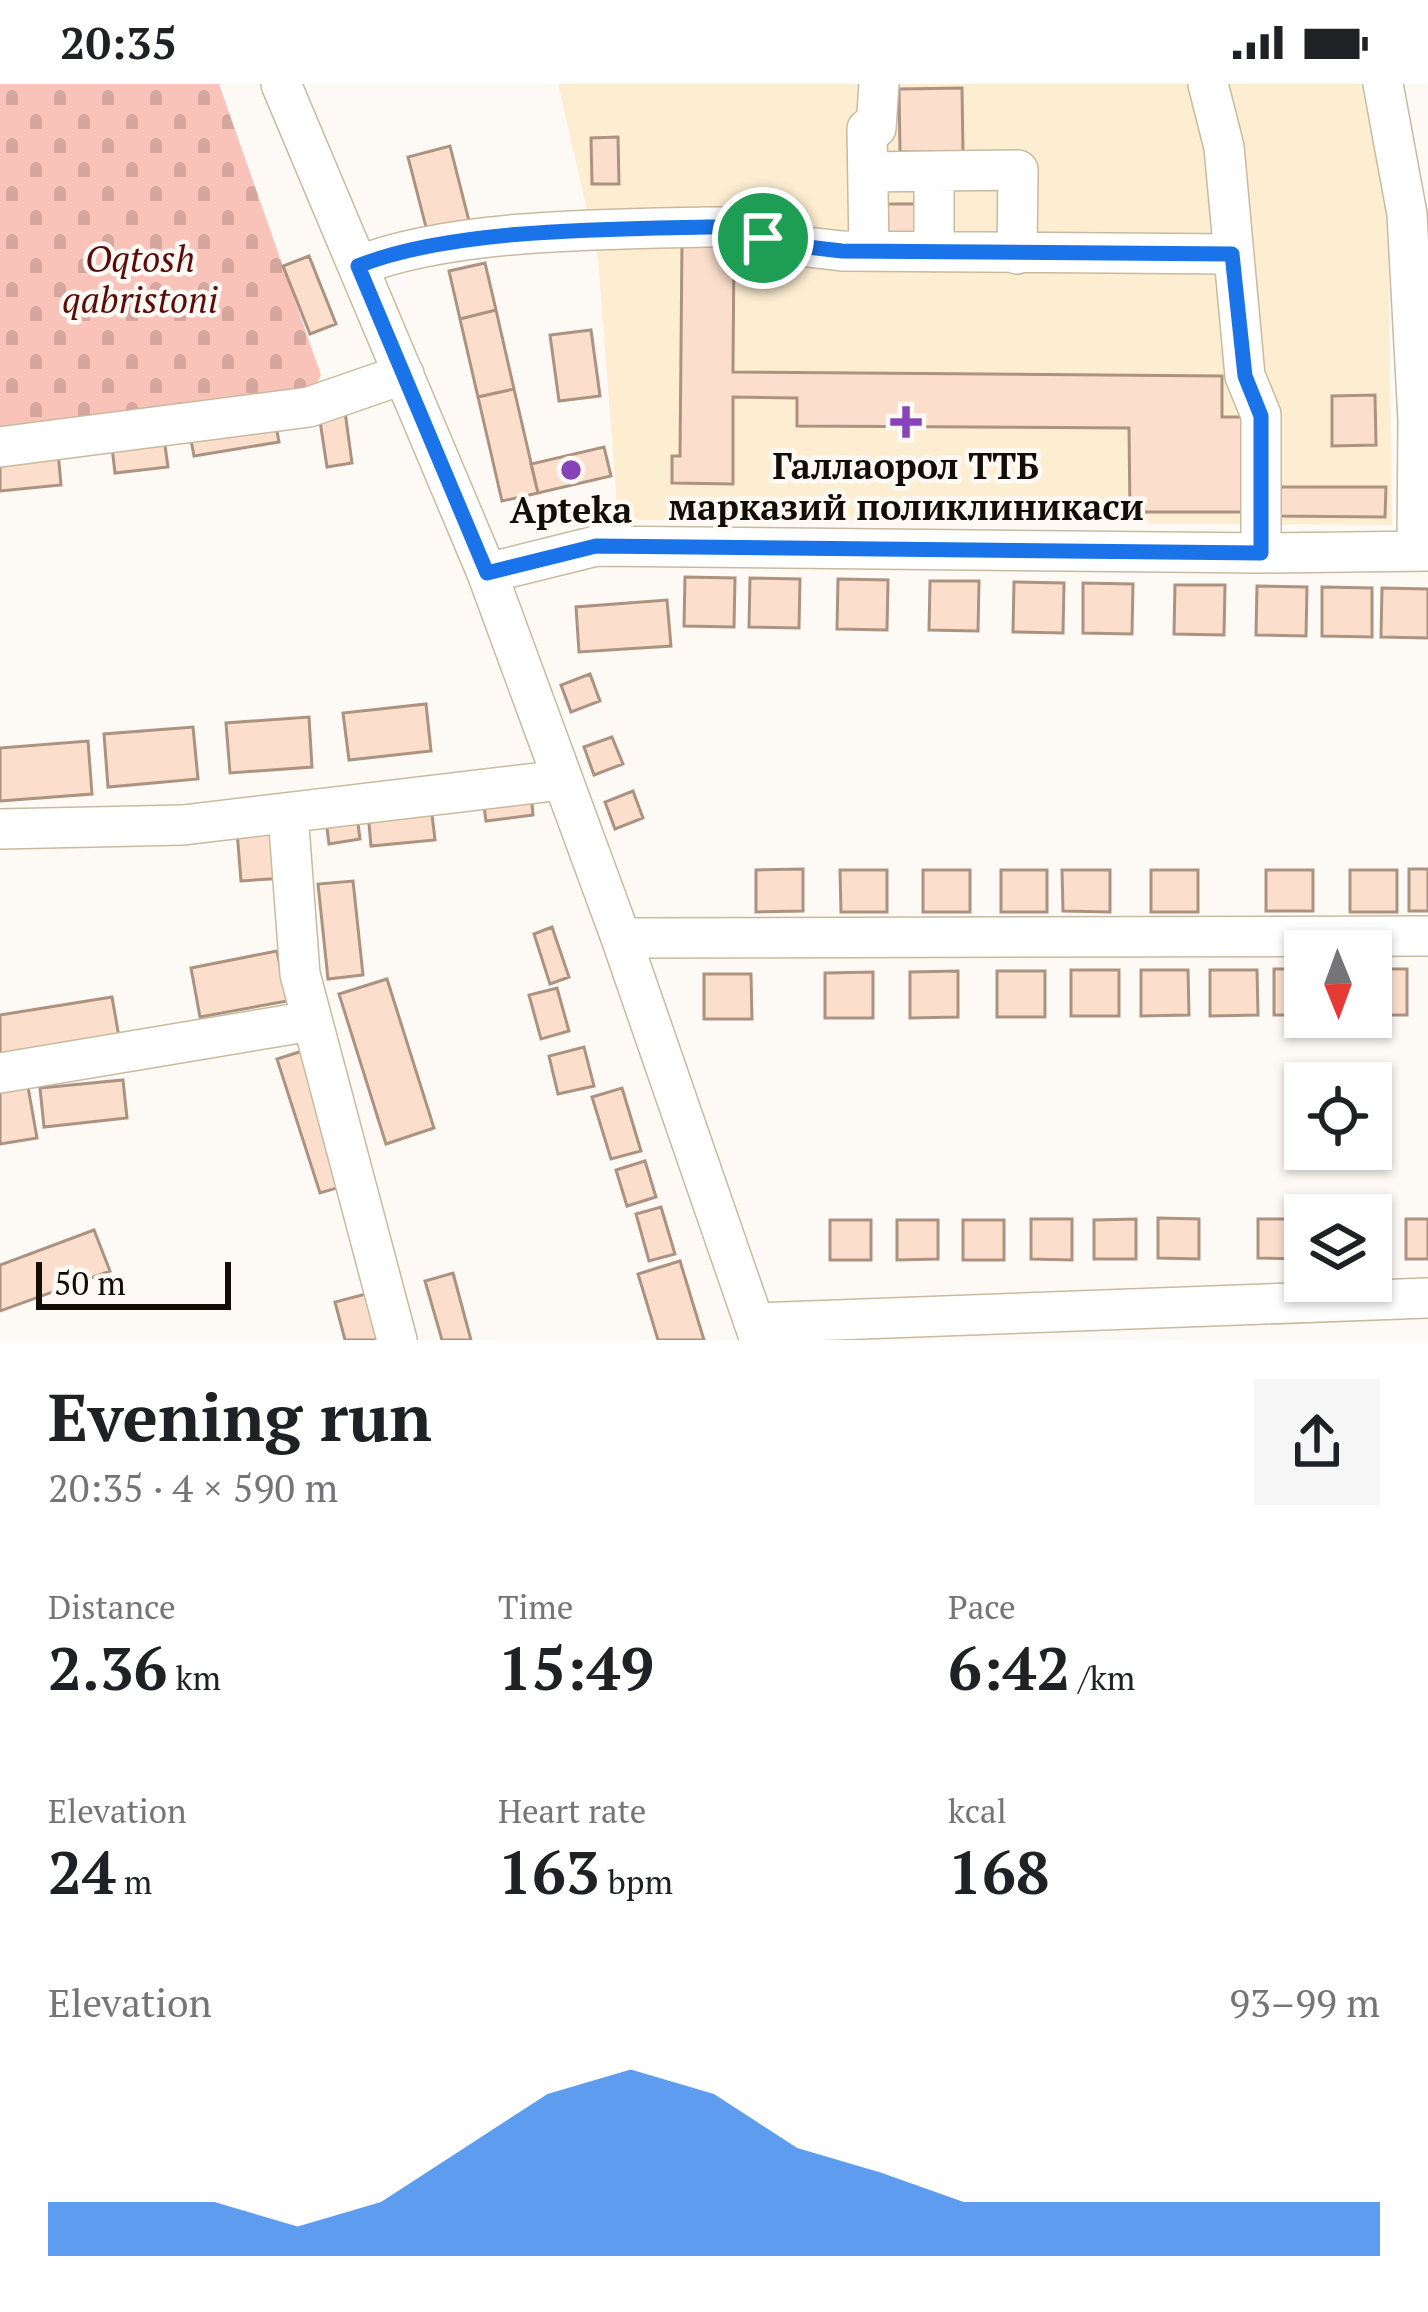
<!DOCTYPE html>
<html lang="en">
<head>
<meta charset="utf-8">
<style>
  :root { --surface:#fff; --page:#f6f6f6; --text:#202124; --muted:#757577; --accent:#1a73e8 }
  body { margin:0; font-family:"PT Serif",serif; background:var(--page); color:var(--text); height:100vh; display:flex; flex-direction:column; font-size:45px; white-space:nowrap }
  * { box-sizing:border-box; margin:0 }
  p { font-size:39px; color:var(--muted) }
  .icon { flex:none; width:66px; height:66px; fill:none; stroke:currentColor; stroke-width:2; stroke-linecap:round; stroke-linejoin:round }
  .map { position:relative; height:1256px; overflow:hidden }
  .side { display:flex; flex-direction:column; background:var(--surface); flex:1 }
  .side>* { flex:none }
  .needle { width:78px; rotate:179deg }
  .fabs { position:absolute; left:1284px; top:846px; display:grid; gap:24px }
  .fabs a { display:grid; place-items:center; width:108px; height:108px; border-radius:0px; background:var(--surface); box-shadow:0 3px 9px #0004; font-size:60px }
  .scale { position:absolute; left:36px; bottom:30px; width:195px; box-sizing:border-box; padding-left:12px; border:6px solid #130e05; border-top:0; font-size:33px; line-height:42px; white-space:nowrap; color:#130e05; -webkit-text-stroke:9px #fdfaf5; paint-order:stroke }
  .pin { position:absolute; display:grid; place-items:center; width:102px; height:102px; color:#fff; margin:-51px; border:6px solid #fff; border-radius:50%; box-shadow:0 3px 12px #0007 }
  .round { display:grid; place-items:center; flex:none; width:126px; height:126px; border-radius:0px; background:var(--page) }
  .summary { display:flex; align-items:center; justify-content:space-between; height:204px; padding:0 48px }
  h1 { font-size:66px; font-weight:600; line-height:90px }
  .stats { display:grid; grid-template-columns:repeat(3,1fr); gap:18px; height:204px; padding:12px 48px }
  .stats div { display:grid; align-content:center }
  .stats b { font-size:60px; font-weight:600 }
  .stats small { font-size:33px; font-weight:400 }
  .stats p { font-size:33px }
  .chart { height:336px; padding:24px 48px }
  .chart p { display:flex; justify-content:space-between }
  .chart svg { width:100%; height:216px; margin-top:12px; fill:var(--accent); opacity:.7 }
  .status { display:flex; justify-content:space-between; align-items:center; height:84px; padding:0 60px; background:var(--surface); direction:ltr }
  .status svg { height:33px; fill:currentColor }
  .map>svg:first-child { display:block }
  .built { fill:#fdeed2 }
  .cemetery { fill:url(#cemetery-stones) }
  .building { fill:#fbdfcc; stroke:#ac9280; stroke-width:3 }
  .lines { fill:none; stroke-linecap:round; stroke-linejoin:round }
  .minor-casing { stroke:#c8ba9f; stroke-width:42 }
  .minor { stroke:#fff; stroke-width:39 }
  .route-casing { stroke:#fff; stroke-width:24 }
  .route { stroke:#1a73e8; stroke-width:15 }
  .poi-dot { fill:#8744b8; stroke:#fdfaf5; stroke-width:4.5 }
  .labels { text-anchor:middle; stroke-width:9; stroke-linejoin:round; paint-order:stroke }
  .park-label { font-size:36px; font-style:italic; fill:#5b0c08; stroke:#fdfaf5 }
  .poi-label { font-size:36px; font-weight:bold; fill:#130e05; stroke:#fdfaf5 }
</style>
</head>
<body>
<div class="status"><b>20:35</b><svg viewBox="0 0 49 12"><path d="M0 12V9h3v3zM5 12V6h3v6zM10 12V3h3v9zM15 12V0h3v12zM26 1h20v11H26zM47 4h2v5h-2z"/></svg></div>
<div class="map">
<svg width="1428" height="1256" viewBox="0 0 1428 1256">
  <defs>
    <pattern id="cemetery-stones" width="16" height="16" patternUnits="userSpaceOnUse" patternTransform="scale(3)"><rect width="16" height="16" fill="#f9c3ba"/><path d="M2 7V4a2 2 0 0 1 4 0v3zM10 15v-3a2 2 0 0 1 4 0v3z" fill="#d5a69e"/></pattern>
  </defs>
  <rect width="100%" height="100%" fill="#fdfaf5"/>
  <path class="built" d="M558,0H1361L1388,128L1392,441L618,436L598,174Z"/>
  <path class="cemetery" d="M0,0H219L321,291L310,313L0,361Z"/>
  <path class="building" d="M962,4L963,68H900L899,5Z
    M618,53L619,100H592L591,54Z
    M450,62L469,137L427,147L408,73Z
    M879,120H918V152H879Z
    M682,159H734L733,288L1222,292V333H1243L1244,428H1130L1129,344L797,342V314L733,313V400L672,399V372H680Z
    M309,172L336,240L310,250L283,182Z
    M485,179L496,226L460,235L449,187Z
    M496,226L514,305L478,313L460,235Z
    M591,246L600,312L559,317L550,251Z
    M514,305L538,409L502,417L478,313Z
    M1375,311L1376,361L1332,362V312Z
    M344,320L352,379L327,383L318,324Z
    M274,331L279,358L194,372L189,345Z
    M163,347L168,383L115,389L111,354Z
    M604,363L611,392L538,409L531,380Z
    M58,367L61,401L0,407V372Z
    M1276,403H1386L1385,433L1276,432Z
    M685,493L735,494L734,543L684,542Z
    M750,494L800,495L799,544L749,543Z
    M838,495L888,496L887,546L837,545Z
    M930,497H979L978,547L929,546Z
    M1014,498L1064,499L1063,549L1013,548Z
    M1083,499L1133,500L1132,550L1083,549Z
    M1175,501H1225L1224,551L1174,550Z
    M1257,502L1307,503L1306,552L1256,551Z
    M1322,503L1372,504V553L1322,552Z
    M1382,504L1428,505V554L1381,553Z
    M667,516L671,562L579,568L576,523Z
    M590,590L600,617L571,628L561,601Z
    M426,620L431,667L349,676L343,629Z
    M309,633L312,683L230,689L226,639Z
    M193,643L198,695L108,703L104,650Z
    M612,653L623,680L594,691L584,663Z
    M88,657L92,710L0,717V664Z
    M633,707L643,734L615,745L605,718Z
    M531,709L533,731L486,737L483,715Z
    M431,722L435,756L371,762L368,729Z
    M356,724L360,755L329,760L325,728Z
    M282,744L285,794L241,797L237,747Z
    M803,785V827L756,828V786Z
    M1409,785H1428V827H1409Z
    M840,786H887V828H841Z
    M923,786H970V828H923Z
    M1001,786H1047V828H1001Z
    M1062,786H1110V828L1063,827Z
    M1151,786H1198V828H1151Z
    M1266,786H1313V827H1266Z
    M1350,786H1397V828H1350Z
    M353,797L363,891L328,895L318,800Z
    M552,843L569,893L550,900L534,850Z
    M277,867L287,917L200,933L191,884Z
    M1274,885H1305V931H1274Z
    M1371,885H1407V931H1371Z
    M1071,886H1119V932H1071Z
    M1141,886H1188L1189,931L1141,932Z
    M1210,886H1257L1258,931L1210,932Z
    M958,887V933L910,934V888Z
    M997,887H1045V933H997Z
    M873,888V934H825V889Z
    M704,890H751L752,935H704Z
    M387,895L434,1044L386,1060L339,910Z
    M557,904L569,947L541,955L529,911Z
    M112,913L119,953L0,973V931Z
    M315,963L357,1098L320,1109L277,975Z
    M584,963L594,1002L558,1010L549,972Z
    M123,996L127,1034L44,1043L40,1004Z
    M28,1003L37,1054L0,1060V1008Z
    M622,1004L641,1067L611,1075L592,1013Z
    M645,1077L656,1113L627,1122L616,1086Z
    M661,1123L675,1170L649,1177L636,1130Z
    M1158,1134L1199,1135V1175L1158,1174Z
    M1371,1134H1384V1174H1371Z
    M1031,1135H1072V1176L1031,1175Z
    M1136,1135V1175H1094V1136Z
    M1258,1135H1299V1175L1258,1174Z
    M1406,1135H1428V1175H1406Z
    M830,1136H871V1176H830Z
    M897,1136H938V1175L897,1176Z
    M963,1136H1004V1176H963Z
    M94,1146L110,1187L0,1227V1181Z
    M680,1177L704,1256H658L638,1190Z
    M453,1189L471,1256H442L425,1197Z
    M385,1205L398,1256H345L335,1218Z"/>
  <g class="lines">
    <defs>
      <path id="minor" d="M281,0L487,489L621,854L760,1256
        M1208,0L1224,63L1245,292L1261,331V469
        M1383,0L1407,130L1418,336L1417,467
        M934,87L1018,86L1017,170
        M868,88L934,87V168
        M869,167L867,45L876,44L879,0
        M358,182C450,145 607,145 707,143H741L790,161L842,167L1232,170
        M0,363L309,323L404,290
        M487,489L596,462L1261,469L1428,467
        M288,729L300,890L397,1256
        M0,745L183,741L562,696
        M621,854L1428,852
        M0,989L311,937
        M754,1239L1428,1214"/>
    </defs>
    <use href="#minor" class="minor-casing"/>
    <use href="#minor" class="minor"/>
  </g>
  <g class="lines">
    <defs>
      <path id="route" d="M707,143H741L790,161L842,167L1232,170L1245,292L1261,332V469L596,462L487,489L358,182C449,145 607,145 707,143Z"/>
    </defs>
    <use href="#route" class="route-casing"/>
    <use href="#route" class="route"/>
  </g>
  <g class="poi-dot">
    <path d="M900 320h12v12h12v12h-12v12h-12v-12h-12v-12h12z"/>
    <circle cx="571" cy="386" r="12"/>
  </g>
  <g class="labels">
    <g class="park-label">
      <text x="140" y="188">Oqtosh<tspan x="140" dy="41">qabristoni</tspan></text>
    </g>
    <g class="poi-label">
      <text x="906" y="395">Галлаорол ТТБ<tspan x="906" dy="41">марказий поликлиникаси</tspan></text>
      <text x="571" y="439">Apteka</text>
    </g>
  </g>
</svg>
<div class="fabs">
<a><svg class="needle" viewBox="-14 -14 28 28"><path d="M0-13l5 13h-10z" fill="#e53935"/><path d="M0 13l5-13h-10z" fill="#757577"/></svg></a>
<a><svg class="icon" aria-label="locate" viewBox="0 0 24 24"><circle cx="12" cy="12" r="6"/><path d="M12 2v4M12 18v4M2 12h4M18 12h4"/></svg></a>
<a><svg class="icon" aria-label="layers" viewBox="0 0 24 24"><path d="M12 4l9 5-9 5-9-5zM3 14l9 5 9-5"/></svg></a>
</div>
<div class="scale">50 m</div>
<div class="pin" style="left:763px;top:154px;background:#1e9e55"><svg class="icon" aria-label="arrive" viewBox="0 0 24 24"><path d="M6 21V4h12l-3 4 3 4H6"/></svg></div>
</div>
<section class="side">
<div class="summary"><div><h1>Evening run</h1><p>20:35 · 4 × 590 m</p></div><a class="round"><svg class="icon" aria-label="share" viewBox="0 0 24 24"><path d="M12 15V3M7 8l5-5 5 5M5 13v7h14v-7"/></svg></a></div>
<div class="stats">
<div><p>Distance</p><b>2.36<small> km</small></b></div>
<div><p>Time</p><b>15:49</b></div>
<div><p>Pace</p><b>6:42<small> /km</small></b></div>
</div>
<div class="stats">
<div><p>Elevation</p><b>24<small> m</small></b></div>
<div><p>Heart rate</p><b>163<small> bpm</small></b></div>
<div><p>kcal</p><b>168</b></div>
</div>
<div class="chart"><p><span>Elevation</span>93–99 m</p>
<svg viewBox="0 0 160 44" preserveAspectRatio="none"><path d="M0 44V33L10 33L20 33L30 38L40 33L50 22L60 11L70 6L80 11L90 22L100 27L110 33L120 33L130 33L140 33L150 33L160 33V44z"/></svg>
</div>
</section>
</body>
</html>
